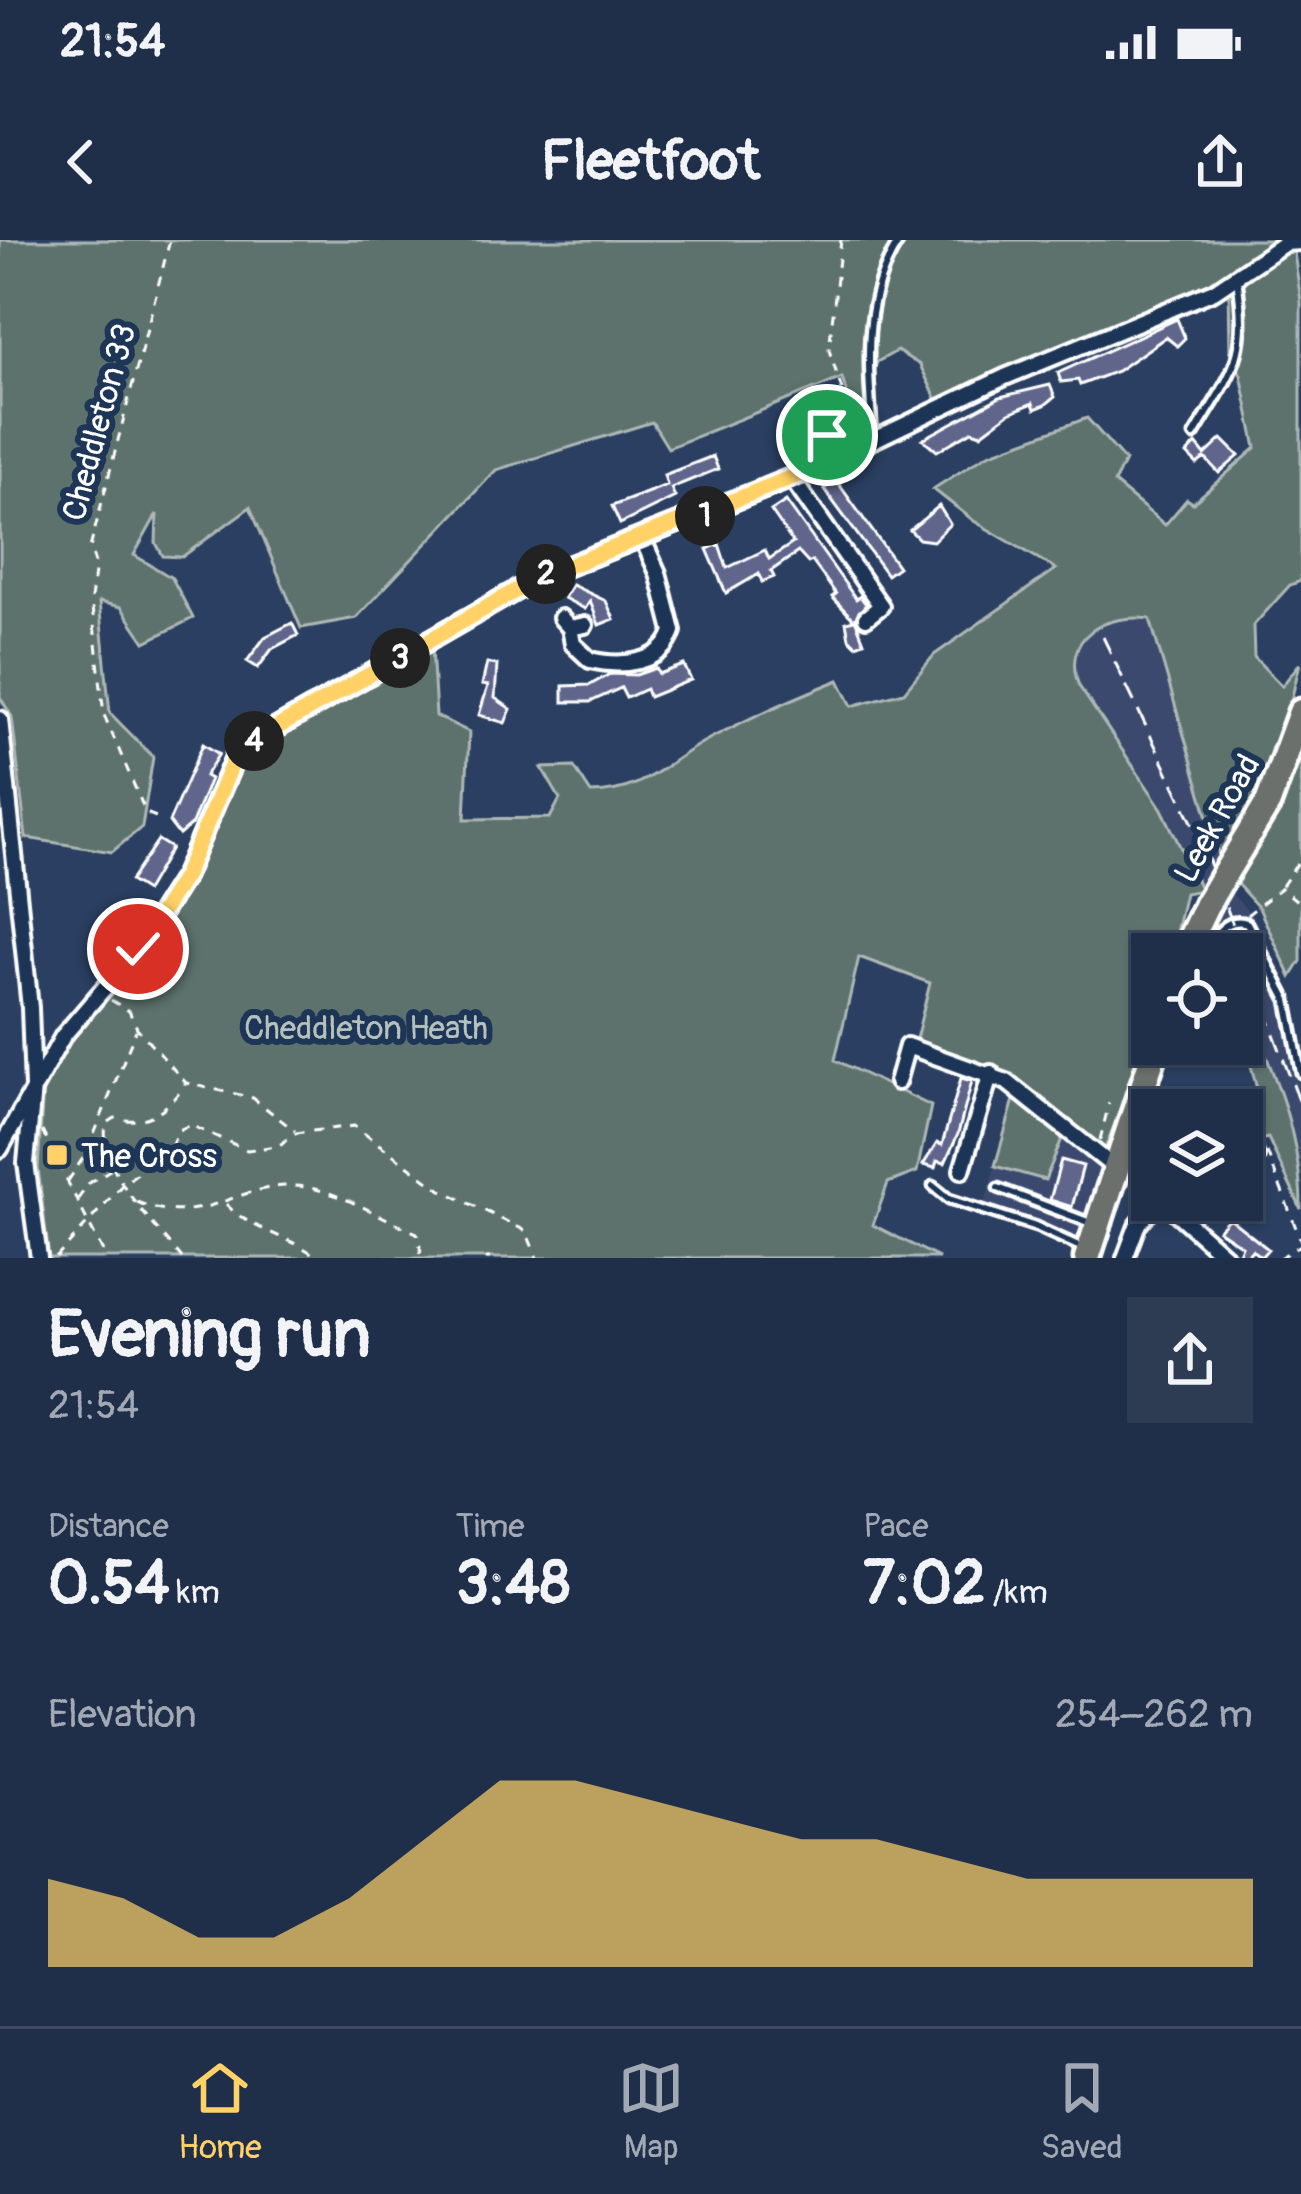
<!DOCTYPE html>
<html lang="en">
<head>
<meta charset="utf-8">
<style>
  :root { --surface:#202f49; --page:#2d3b53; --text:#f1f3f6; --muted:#a2a9b4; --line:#3d4a61; --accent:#ffd166 }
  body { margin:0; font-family:Pangolin,sans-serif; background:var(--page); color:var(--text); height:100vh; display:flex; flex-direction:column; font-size:45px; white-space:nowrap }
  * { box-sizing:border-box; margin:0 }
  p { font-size:39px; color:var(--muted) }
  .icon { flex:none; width:66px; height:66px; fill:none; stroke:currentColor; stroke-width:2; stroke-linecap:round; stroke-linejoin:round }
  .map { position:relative; height:1018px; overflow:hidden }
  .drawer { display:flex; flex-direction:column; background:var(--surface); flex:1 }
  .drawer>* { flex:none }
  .tools { position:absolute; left:1131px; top:693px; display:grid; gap:24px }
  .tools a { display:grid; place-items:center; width:132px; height:132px; border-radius:0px; background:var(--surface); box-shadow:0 3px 9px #0004,0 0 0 3px var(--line); font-size:60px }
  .pin { position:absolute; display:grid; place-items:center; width:102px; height:102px; color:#fff; margin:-51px; border:6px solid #fff; border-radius:50%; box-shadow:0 3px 12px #0007 }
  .km { position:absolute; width:60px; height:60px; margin:-30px; border-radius:50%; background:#222; color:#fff; font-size:33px; line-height:60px; text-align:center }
  .round { display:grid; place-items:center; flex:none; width:126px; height:126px; border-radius:0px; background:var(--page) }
  .headline { display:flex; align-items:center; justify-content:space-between; height:204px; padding:0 48px }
  h1 { font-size:66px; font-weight:700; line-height:90px }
  .figures { display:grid; grid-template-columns:repeat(3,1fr); gap:18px; height:204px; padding:12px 48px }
  .figures div { display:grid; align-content:center }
  .figures b { font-size:60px; font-weight:700 }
  .figures small { font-size:33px; font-weight:400 }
  .figures p { font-size:33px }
  .chart { height:336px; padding:24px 48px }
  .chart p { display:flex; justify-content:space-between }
  .chart svg { width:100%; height:216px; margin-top:12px; fill:var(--accent); opacity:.7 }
  .status { display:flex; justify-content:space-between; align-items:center; height:84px; padding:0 60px; background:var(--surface); direction:ltr }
  .status svg { height:33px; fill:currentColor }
  header { display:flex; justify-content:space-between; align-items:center; height:156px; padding:0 48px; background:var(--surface); font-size:54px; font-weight:700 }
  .dock { display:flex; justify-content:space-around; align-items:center; height:168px; border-top:3px solid var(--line); background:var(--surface); font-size:33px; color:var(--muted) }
  .dock a { display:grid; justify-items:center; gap:6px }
  .dock .active { color:var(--accent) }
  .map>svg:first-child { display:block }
  .built { fill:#3a4a6e }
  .green { fill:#5d726d; stroke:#aeb8b6; stroke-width:3 }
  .building { fill:#60658b; stroke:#fff; stroke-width:3 }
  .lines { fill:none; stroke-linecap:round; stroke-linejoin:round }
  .lane-casing { stroke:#fff; stroke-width:15 }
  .street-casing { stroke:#fff; stroke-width:22 }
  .highway-casing { stroke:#fff; stroke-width:33 }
  .path { stroke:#fff; stroke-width:3; stroke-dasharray:9 9; stroke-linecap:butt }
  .lane { stroke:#1d3557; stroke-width:6 }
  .street { stroke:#1d3557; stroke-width:14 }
  .highway { stroke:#6c706d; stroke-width:24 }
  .rail { stroke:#fff; stroke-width:3; stroke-dasharray:18 9; stroke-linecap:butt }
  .highway-bridge-casing { stroke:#fff; stroke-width:33; stroke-linecap:butt }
  .highway-bridge { stroke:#6c706d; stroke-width:24 }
  .route-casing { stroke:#fff; stroke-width:24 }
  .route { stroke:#ffd166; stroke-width:15 }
  .poi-dot { fill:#ffd166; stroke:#1d3557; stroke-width:4.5 }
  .labels { text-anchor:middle; stroke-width:12; stroke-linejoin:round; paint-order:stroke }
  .street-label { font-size:33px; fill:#fff; stroke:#1d3557 }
  .park-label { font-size:33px; fill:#b6c0bd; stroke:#1d3557 }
  .poi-label { font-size:33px; fill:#fff; stroke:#1d3557; text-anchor:start }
</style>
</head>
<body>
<div class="status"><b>21:54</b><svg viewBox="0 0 49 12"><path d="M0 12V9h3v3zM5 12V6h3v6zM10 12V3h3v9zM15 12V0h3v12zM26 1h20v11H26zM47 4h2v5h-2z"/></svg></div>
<header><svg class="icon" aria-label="back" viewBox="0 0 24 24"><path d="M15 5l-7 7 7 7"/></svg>Fleetfoot<svg class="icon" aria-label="share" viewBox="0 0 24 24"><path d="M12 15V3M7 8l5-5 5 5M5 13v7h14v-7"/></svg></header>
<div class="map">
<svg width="1301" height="1018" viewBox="0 0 1301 1018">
  <rect width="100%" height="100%" fill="#2a3f61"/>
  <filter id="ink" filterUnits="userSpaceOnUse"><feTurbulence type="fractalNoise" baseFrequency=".00833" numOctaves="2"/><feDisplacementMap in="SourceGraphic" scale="24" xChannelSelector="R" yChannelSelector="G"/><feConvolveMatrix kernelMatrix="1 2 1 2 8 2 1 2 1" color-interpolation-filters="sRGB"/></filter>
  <g filter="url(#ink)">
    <path class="built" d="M1134,377L1150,379L1157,392L1226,648L1254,677L1291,762L1301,818V958L1242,795V714H1224L1222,697L1162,569L1079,446L1071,427L1079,399L1116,379Z
      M1015,856L1102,925L1078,1001L985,962Z"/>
    <path class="green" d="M0,0H1271L1235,35L937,160L920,125L897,111L877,122L866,155L861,200L842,138L668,208L652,182L496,230L356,378L301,388L250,267L182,317L163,316L156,303L157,274L134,315L172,338L193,378L145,402L121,367L99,362L110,473L153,517L142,587L112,612L26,598L12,477L0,457Z
      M1293,6L1301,61V341L1290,345L1253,386L1254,417L1282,446L1300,423L1275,528L1221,622L1150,379C1105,373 1060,397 1079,446L1162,569L1201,650L1185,653L1171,714H1152V790L1104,911L996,829L915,803L930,743L859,717L835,820L931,866L917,932L888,943L873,985L939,1018H49L38,928L43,848L67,799L139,715L193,634L243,513L432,407L436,476L469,492L465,579L550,578L560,559L542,528L574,527L591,553C648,551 663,523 709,499C751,477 794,458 839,440L852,466L904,452L934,415L1056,329L974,281L933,249L988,214L1087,178L1125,221L1114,243L1165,285L1187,259L1193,263L1256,208L1241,135L1230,112L1229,51Z
      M1301,511V721L1291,737L1259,668L1237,644Z
      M1242,757C1272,829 1301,890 1301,969L1268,898L1242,904V877L1260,861L1249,818L1234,804H1242Z
      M1015,856L1064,894L1045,940L995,926Z"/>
    <path class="building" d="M1177,79L1185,98L1177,106L1166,97L1117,131L1080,145L1078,140L1061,142L1058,133Z
      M1050,145L1055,157L1045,165L1035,169L1033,163L1009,173L981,194L972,191L937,211L923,199L1000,157Z
      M1222,199L1239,216L1219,233L1205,218L1197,224L1187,214L1196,204L1205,215Z
      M713,216L718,229L671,248L675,257L620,284L612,266L667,245L664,235Z
      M836,240L898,327L887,335L824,249Z
      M786,261L856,359L860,356L866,364L855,379L864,402L856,405L849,398L846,382L854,380L832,357L836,354L812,321L808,323L798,312L771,331L774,337L762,342L759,334L726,353L707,309L719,304L727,328L765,310L769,319L793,303L771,271Z
      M939,266L950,284L933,301L919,299L910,290Z
      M572,345L606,361L614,379L599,385L590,361L585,369L564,358Z
      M292,383L298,395L272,409L258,428L247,421L265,397Z
      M487,423L497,425L495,458L511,469L505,483L479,475L488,446L482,445Z
      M684,425L691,440L649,457L646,449L626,458L621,448L590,462H563V446L590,445L610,434L636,435L656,428L659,434Z
      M203,504L219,514L205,536L210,539L192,584L179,595L169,582Z
      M158,600L171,608L146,651L130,641Z
      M961,838L972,841L958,894L945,923L937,921L935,928L923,925L937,903L942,905Z
      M1061,920L1083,926L1072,967L1050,960Z
      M1229,978L1268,1009L1261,1017L1252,1010L1245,1018L1238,1016L1242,1006L1218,990Z"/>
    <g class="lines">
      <defs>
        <path id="lane" d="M1194,195C1234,128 1249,118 1237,38
          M873,199C869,131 859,60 900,0
          M802,230L797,208L827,195
          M1206,714C1213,696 1226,676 1247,683L1287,760L1301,833
          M1163,814L1175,804
          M933,946L949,959L1036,987L1085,1009
          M998,948L1093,984"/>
        <path id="street" d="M792,239L881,366L866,378
          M561,378L570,388L585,385
          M570,388L573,404L590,420C620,427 663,425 673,391L658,333L643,300
          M0,479L30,768L33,848L26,923L39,1018
          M897,842L907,806L1007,842L1115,928
          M0,909L63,796L138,709L185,635L238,510L538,338L792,239L1005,137L1214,51L1285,3L1301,2
          M1242,920L1256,916
          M962,930L991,833
          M1162,960L1227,1018
          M1125,1018L1137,986L1159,960"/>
        <path id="highway" d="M1224,635L1268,563L1301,472
          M1183,714L1207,664
          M1087,1018L1157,804"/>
      </defs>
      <use href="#lane" class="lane-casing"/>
      <use href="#street" class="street-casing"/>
      <use href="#highway" class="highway-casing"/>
      <path class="path" d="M841,0L829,110L857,197
        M156,577L146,573L104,475L91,358L96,326L90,308L170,0
        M1282,646L1301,618
        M1247,675L1281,648L1301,664
        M111,760L129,771L137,788L186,843L253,858L295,891
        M42,891L106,1018
        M1100,900L1109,863
        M1267,912L1301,1001
        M1137,917L1152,924
        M68,941L87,912L136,790
        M1152,947V948
        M78,959L89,943L115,927
        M137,962C201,989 233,945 293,946C334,947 379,977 417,993L421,1011L415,1018
        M226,964C252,992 292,996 318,1018
        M56,1018L123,944L171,907L177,891L190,885L247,910L278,906L296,893L354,886L440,949L526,991L537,1018
        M182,1018C154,983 98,932 106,884L115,878C148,887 168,868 186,843
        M486,1018H490
        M1279,1018L1301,1005"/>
      <use href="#lane" class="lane"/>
      <use href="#street" class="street"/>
      <use href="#highway" class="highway"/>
      <path class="rail" d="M1103,397L1203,605L1301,866"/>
      <defs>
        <path id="highway-bridge" d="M1207,664L1224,635"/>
      </defs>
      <use href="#highway-bridge" class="highway-bridge-casing"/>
      <use href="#highway-bridge" class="highway-bridge"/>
    </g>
  </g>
  <g class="lines" filter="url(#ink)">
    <defs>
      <path id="route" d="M138,709L185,635L238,510L538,338L803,233L795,211L827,195"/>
    </defs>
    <use href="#route" class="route-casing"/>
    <use href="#route" class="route"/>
  </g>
  <rect class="poi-dot" x="45" y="903" width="24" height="24" rx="6"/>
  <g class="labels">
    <g class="street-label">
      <text transform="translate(98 182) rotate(-75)" y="12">Cheddleton 33</text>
      <text transform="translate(1216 578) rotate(-61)" y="12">Leek Road</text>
    </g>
    <g class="park-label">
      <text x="366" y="799">Cheddleton Heath</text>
    </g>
    <g class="poi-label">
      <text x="81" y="927">The Cross</text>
    </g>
  </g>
</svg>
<div class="tools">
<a><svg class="icon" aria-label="locate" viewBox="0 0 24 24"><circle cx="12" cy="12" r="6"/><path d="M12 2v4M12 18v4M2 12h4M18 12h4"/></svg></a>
<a><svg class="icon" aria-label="layers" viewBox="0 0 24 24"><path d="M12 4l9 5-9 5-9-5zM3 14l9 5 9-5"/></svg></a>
</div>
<div class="pin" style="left:827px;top:195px;background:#1e9e55"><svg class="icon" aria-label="arrive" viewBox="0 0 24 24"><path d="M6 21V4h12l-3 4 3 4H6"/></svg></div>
<div class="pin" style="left:138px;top:709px;background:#d93025"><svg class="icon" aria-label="check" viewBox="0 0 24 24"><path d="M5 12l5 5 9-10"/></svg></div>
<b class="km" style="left:705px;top:276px">1</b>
<b class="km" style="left:546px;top:334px">2</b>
<b class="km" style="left:400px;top:418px">3</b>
<b class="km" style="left:254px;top:501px">4</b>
</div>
<section class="drawer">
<div class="headline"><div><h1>Evening run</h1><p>21:54</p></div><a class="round"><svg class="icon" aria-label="share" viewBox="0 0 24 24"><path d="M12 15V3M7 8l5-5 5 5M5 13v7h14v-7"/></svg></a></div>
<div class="figures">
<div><p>Distance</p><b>0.54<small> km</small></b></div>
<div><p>Time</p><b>3:48</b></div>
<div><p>Pace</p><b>7:02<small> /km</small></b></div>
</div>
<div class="chart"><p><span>Elevation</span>254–262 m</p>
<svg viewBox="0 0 160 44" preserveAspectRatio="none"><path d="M0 44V26L10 30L20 38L30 38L40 30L50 18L60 6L70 6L80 10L90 14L100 18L110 18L120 22L130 26L140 26L150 26L160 26V44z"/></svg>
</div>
</section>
<nav class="dock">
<a class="active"><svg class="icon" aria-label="home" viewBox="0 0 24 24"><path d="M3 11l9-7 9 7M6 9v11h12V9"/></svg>Home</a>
<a><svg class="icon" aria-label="map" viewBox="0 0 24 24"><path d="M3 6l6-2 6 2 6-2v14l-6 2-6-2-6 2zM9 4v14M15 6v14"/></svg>Map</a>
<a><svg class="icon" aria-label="saved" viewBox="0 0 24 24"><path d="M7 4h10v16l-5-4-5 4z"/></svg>Saved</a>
</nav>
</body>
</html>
